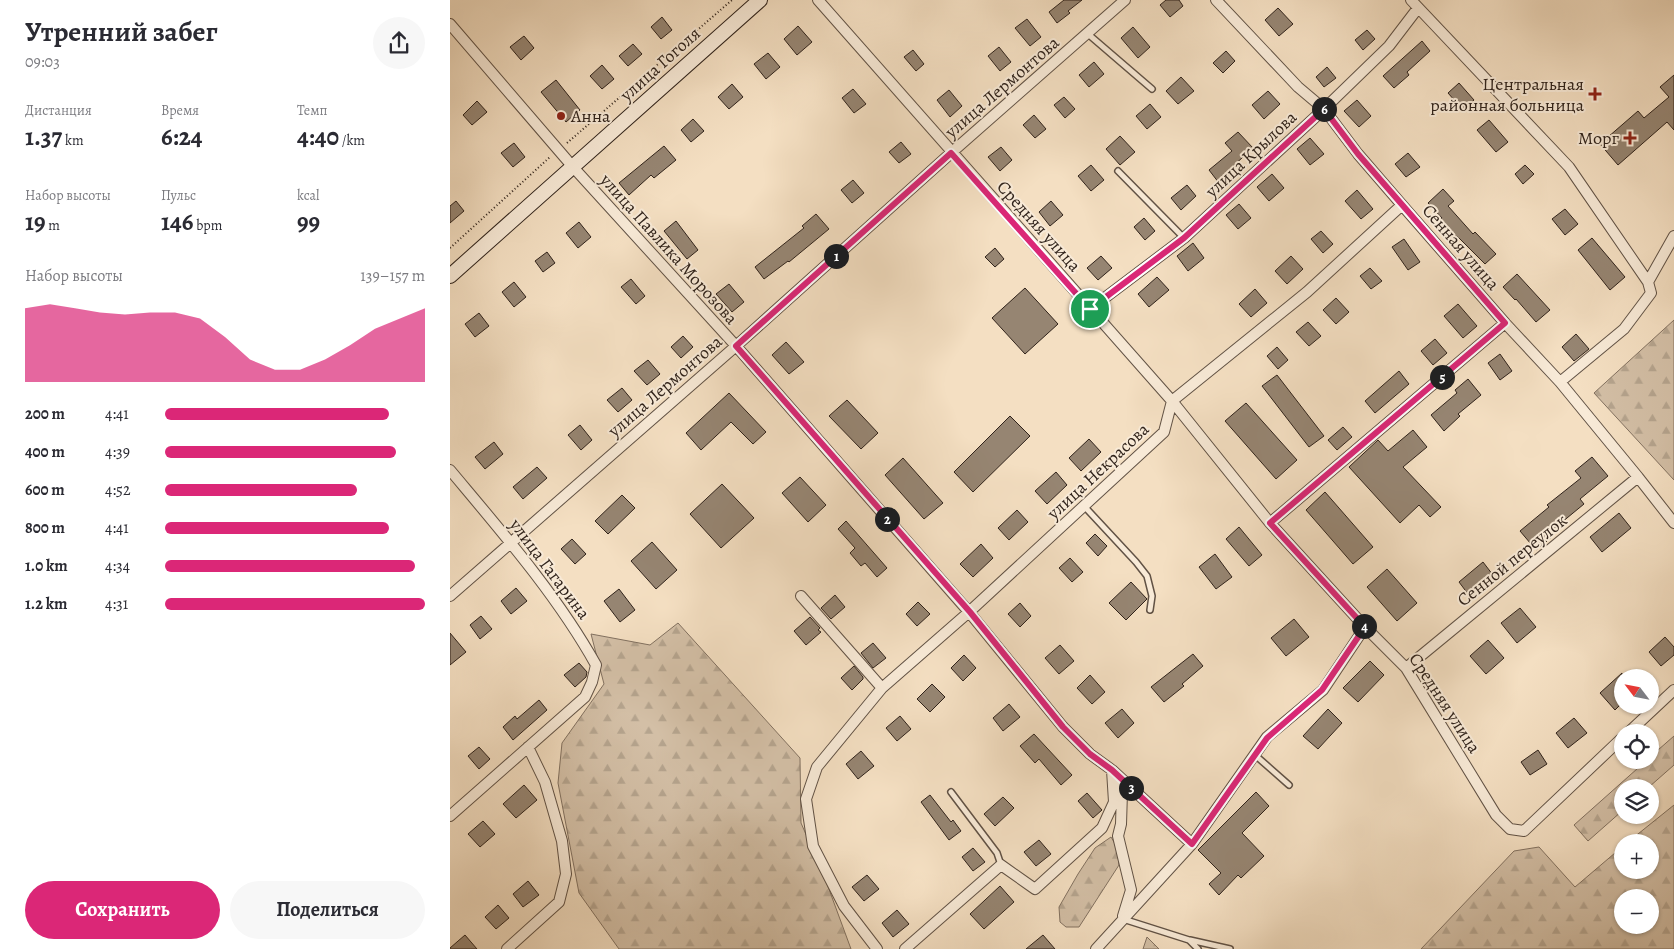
<!DOCTYPE html>
<html lang="ru">
<head>
<meta charset="utf-8">
<style>
  :root { --surface:#fff; --page:#f7f7f7; --text:#2b2b33; --muted:#7c7c81; --accent:#db2777 }
  body { margin:0; font-family:Alegreya,serif; background:var(--page); color:var(--text); height:100vh; display:flex; flex-direction:column; font-size:19px; white-space:nowrap }
  * { box-sizing:border-box; margin:0 }
  p { font-size:16px; color:var(--muted) }
  .icon { flex:none; width:28px; height:28px; fill:none; stroke:currentColor; stroke-width:2; stroke-linecap:round; stroke-linejoin:round }
  .map { position:relative; flex:1; overflow:hidden }
  .panel { display:flex; flex-direction:column; background:var(--surface); width:450px }
  .panel>* { flex:none }
  .needle { width:32px; rotate:302deg }
  .controls { position:absolute; left:1164px; top:669px; display:grid; gap:10px }
  .controls a { display:grid; place-items:center; width:45px; height:45px; border-radius:50%; background:var(--surface); box-shadow:0 1px 4px #0004; font-size:25px }
  .pin { position:absolute; display:grid; place-items:center; width:42px; height:42px; color:#fff; margin:-21px; border:2px solid #fff; border-radius:50%; box-shadow:0 1px 5px #0007 }
  .km { position:absolute; width:25px; height:25px; margin:-12px; border-radius:50%; background:#222; color:#fff; font-size:14px; line-height:25px; text-align:center }
  .round { display:grid; place-items:center; flex:none; width:52px; height:52px; border-radius:26px; background:var(--page) }
  .head { display:flex; align-items:center; justify-content:space-between; height:85px; padding:0 25px }
  h1 { font-size:28px; font-weight:600; line-height:38px }
  .metrics { display:grid; grid-template-columns:repeat(3,1fr); gap:8px; height:85px; padding:5px 25px }
  .metrics div { display:grid; align-content:center }
  .metrics b { font-size:25px; font-weight:600 }
  .metrics small { font-size:14px; font-weight:400 }
  .metrics p { font-size:14px }
  .chart { height:140px; padding:10px 25px }
  .chart p { display:flex; justify-content:space-between }
  .chart svg { width:100%; height:90px; margin-top:5px; fill:var(--accent); opacity:.7 }
  .primary-button { display:flex; gap:10px; margin-top:auto; padding:10px 25px }
  .primary-button a { flex:1; height:58px; border-radius:30px; background:var(--accent); color:#fff; font-size:20px; font-weight:600; line-height:58px; text-align:center }
  .primary-button a+a { background:var(--page); color:var(--text) }
  ul { padding:0 25px; list-style:none; font-size:16px }
  li { display:grid; grid-template-columns:80px 60px 1fr; align-items:center; height:38px }
  li i { height:12px; border-radius:6px; background:var(--accent) }
  main { display:flex; flex:1; min-height:0 }
  .map>svg:first-child { display:block }
  .forest { fill:url(#forest-firs); stroke:#827160; fill-rule:evenodd }
  .building { fill:#968572; stroke:#30231b }
  .lines { fill:none; stroke-linecap:round; stroke-linejoin:round }
  .lane-casing { stroke:#615245; stroke-width:8 }
  .street-casing { stroke:#615245; stroke-width:12 }
  .secondary-casing { stroke:#30231b; stroke-width:16 }
  .path { stroke:#30231b; stroke-width:2; stroke-dasharray:1 2.5; stroke-linecap:butt }
  .lane { stroke:#f8ead7; stroke-width:5 }
  .street { stroke:#f8ead7; stroke-width:10 }
  .secondary { stroke:#f8ead7; stroke-width:14 }
  .route-casing { stroke:#fff; stroke-width:10 }
  .route { stroke:#db2777; stroke-width:6 }
  .poi-dot { fill:#8f2418; stroke:#f8ead7; stroke-width:2 }
  .labels { text-anchor:middle; stroke-width:4; stroke-linejoin:round; paint-order:stroke }
  .street-label { font-size:18px; fill:#30231b; stroke:#f8ead7 }
  .poi-label { font-size:18px; fill:#30231b; stroke:#f8ead7; text-anchor:end }
</style>
</head>
<body>
<main>
<section class="panel">
<div class="head"><div><h1>Утренний забег</h1><p>09:03</p></div><a class="round"><svg class="icon" aria-label="share" viewBox="0 0 24 24"><path d="M12 15V3M7 8l5-5 5 5M5 13v7h14v-7"/></svg></a></div>
<div class="metrics">
<div><p>Дистанция</p><b>1.37<small> km</small></b></div>
<div><p>Время</p><b>6:24</b></div>
<div><p>Темп</p><b>4:40<small> /km</small></b></div>
</div>
<div class="metrics">
<div><p>Набор высоты</p><b>19<small> m</small></b></div>
<div><p>Пульс</p><b>146<small> bpm</small></b></div>
<div><p>kcal</p><b>99</b></div>
</div>
<div class="chart"><p><span>Набор высоты</span>139–157 m</p>
<svg viewBox="0 0 160 44" preserveAspectRatio="none"><path d="M0 44V8L10 6L20 8L30 10L40 11L50 10L60 10L70 13L80 22L90 33L100 38L110 38L120 33L130 26L140 18L150 13L160 8V44z"/></svg>
</div>
<ul>
<li><b>200 m</b>4:41<i style="width:86%"></i></li>
<li><b>400 m</b>4:39<i style="width:89%"></i></li>
<li><b>600 m</b>4:52<i style="width:74%"></i></li>
<li><b>800 m</b>4:41<i style="width:86%"></i></li>
<li><b>1.0 km</b>4:34<i style="width:96%"></i></li>
<li><b>1.2 km</b>4:31<i style="width:100%"></i></li>
</ul>
<div class="primary-button"><a>Сохранить</a><a>Поделиться</a></div>
</section>
<div class="map">
<svg width="1224" height="949" viewBox="0 0 1224 949">
  <defs>
    <pattern id="forest-firs" width="22" height="20" patternUnits="userSpaceOnUse" patternTransform="scale(1.25)"><rect width="22" height="20" fill="#d3bfa6"/><path d="M5 1l3.5 6h-7zM16 11l3.5 6h-7z" fill="#b5a48e"/></pattern>
  </defs>
  <rect width="100%" height="100%" fill="#f4dfc2"/>
  <filter id="stains"><feTurbulence type="fractalNoise" baseFrequency=".004" numOctaves="4"/><feColorMatrix values="0 0 0 0 .2 0 0 0 0 .09 0 0 0 0 .02 0 0 0 .5 -.17"/></filter>
  <radialGradient id="worn" r=".72"><stop offset=".6" stop-color="#630" stop-opacity="0"/><stop offset="1" stop-color="#630" stop-opacity=".3"/></radialGradient>
  <path class="forest" d="M1224,320V480L1144,393Z
    M228,623L350,758L351,823L373,873L401,949H169L129,893L108,783L112,743L154,684L141,634L200,645Z
    M1224,736V765L1199,787L1172,788V811L1138,841L1124,825L1197,760H1200V757Z
    M1224,805V949H971L1064,851L1089,847L1125,887L1172,847V870H1200V842H1178ZM1172,898H1200V925H1172Z
    M661,837L667,847L669,865L629,927H616L610,922L609,907L628,874L645,848Z
    M697,937L709,949H693Z"/>
  <path class="building" d="M614,0H632L618,11L620,13L607,23L599,12Z
    M716,0H729L733,6L720,17L710,5Z
    M828,8L843,24L829,36L815,20Z
    M212,17L222,30L211,39L201,27Z
    M577,19L591,37L580,46L565,28Z
    M348,26L362,42L347,55L334,39Z
    M683,27L700,47L688,58L671,38Z
    M917,30L925,39L913,50L905,40Z
    M74,36L84,48L71,60L60,47Z
    M972,41L980,51L957,72L959,75L944,88L933,76Z
    M183,44L192,54L178,66L169,56Z
    M549,47L561,62L550,71L538,56Z
    M463,50L474,64L466,71L454,57Z
    M776,51L785,61L773,73L763,63Z
    M318,53L330,67L316,79L304,64Z
    M644,62L654,74L639,87L629,75Z
    M152,65L164,79L152,89L140,76Z
    M877,67L886,78L874,87L866,77Z
    M1224,75V130L1217,122L1168,165L1150,144L1188,111L1194,118L1219,97L1210,87Z
    M731,77L744,91L728,104L716,91Z
    M106,80L130,110L116,122L91,92Z
    M1009,83L1024,100L1013,110L998,93Z
    M282,84L293,97L279,109L268,97Z
    M403,89L416,104L404,113L392,98Z
    M499,90L512,106L500,117L487,100Z
    M818,91L830,104L814,119L802,105Z
    M614,97L625,109L615,118L604,105Z
    M907,100L921,116L909,127L894,111Z
    M27,101L37,112L22,125L13,115Z
    M700,104L711,117L697,129L686,116Z
    M584,115L596,129L585,138L573,125Z
    M243,119L254,131L241,142L231,130Z
    M1039,120L1058,142L1046,152L1027,130Z
    M788,132L803,148L782,167L785,171L769,183L759,170L782,151L775,143Z
    M670,136L685,152L670,165L656,149Z
    M860,138L874,154L860,165L847,149Z
    M451,142L461,154L449,163L439,152Z
    M64,143L75,157L63,167L51,153Z
    M214,146L226,160L204,178L201,175L179,195L169,183Z
    M551,147L562,160L550,171L538,157Z
    M958,153L970,167L956,177L945,164Z
    M641,165L654,180L641,191L628,176Z
    M1075,165L1084,174L1073,184L1065,174Z
    M822,174L834,188L819,201L807,187Z
    M403,180L414,193L402,203L391,190Z
    M737,185L746,196L731,210L721,198Z
    M993,189L1004,201L998,206L1023,234L1025,232L1046,254L1035,264L1007,236L1006,237L990,220L992,218L978,203Z
    M907,190L923,209L911,219L895,201Z
    M6,201L14,211L0,223V206Z
    M601,201L613,215L600,226L589,212Z
    M789,204L801,218L788,229L776,215Z
    M1115,209L1128,224L1115,235L1102,219Z
    M366,214L379,229L339,262L338,261L314,279L305,267L354,228L352,226Z
    M694,218L705,231L695,240L684,227Z
    M226,221L248,250L237,259L214,231Z
    M129,222L141,237L128,248L116,233Z
    M871,231L883,244L873,253L861,239Z
    M1142,238L1175,277L1160,290L1128,250Z
    M954,239L970,262L958,270L942,247Z
    M743,243L754,258L738,271L727,256Z
    M545,248L554,259L545,267L535,257Z
    M97,252L105,263L93,272L85,261Z
    M651,256L662,268L648,280L637,268Z
    M841,256L853,269L837,284L825,271Z
    M920,268L932,281L921,289L910,276Z
    M1067,274L1100,310L1086,322L1066,299L1065,300L1053,287Z
    M707,277L719,290L699,307L688,294Z
    M181,279L195,296L186,304L171,287Z
    M64,282L76,297L64,307L52,292Z
    M279,284L294,302L282,312L266,294Z
    M575,288L608,324L575,354L542,318Z
    M805,289L817,303L801,317L789,304Z
    M886,298L899,312L886,324L873,310Z
    M1008,304L1027,326L1013,338L994,316Z
    M29,313L39,326L25,337L15,324Z
    M858,322L871,336L859,346L846,332Z
    M1126,334L1139,349L1124,361L1112,347Z
    M233,336L243,347L231,358L221,347Z
    M985,339L997,353L983,365L971,351Z
    M336,342L354,362L339,374L322,355Z
    M827,347L838,360L828,369L817,356Z
    M1050,354L1062,371L1050,380L1038,363Z
    M198,360L210,374L197,385L184,371Z
    M949,371L959,384L925,413L915,401Z
    M827,375L874,436L859,447L812,386Z
    M1018,379L1031,395L1008,414L1010,416L994,431L981,415L1007,393L1005,390Z
    M172,388L182,400L168,412L157,400Z
    M279,393L316,432L303,444L281,422L251,450L236,433Z
    M397,400L428,433L411,449L379,416Z
    M796,403L847,460L826,479L775,421Z
    M560,416L580,436L523,492L504,472Z
    M130,425L142,440L131,450L118,435Z
    M893,427L902,437L887,450L878,440Z
    M963,430L977,447L953,467L991,507L980,517L969,505L950,523L899,467L928,440L938,451Z
    M639,439L651,452L631,471L619,458Z
    M44,442L53,454L35,469L25,457Z
    M1142,457L1158,476L1130,499L1134,504L1100,532L1103,536L1086,550L1070,531L1099,507L1097,505L1131,478L1125,471Z
    M453,458L493,503L474,519L435,475Z
    M87,467L97,478L73,499L63,487Z
    M606,472L617,485L597,504L585,491Z
    M350,477L376,505L358,522L332,493Z
    M272,484L304,518L271,548L240,514Z
    M875,492L923,547L903,564L856,510Z
    M172,495L185,508L158,534L145,521Z
    M567,510L578,522L559,540L548,528Z
    M1169,513L1181,528L1152,552L1140,537Z
    M396,521L437,568L427,577L415,563L411,566L400,553L405,548L388,529Z
    M789,527L812,555L799,566L776,539Z
    M645,534L657,546L648,556L636,543Z
    M122,539L136,554L125,564L111,549Z
    M202,542L227,570L206,589L181,561Z
    M531,544L543,558L523,577L510,564Z
    M765,554L782,577L766,589L749,567Z
    M620,558L633,572L622,582L609,568Z
    M1033,562L1046,579L1021,598L1009,582Z
    M937,569L967,603L947,621L917,587Z
    M681,582L697,599L676,620L659,603Z
    M66,588L77,601L61,614L51,601Z
    M169,589L185,610L170,622L154,601Z
    M385,595L395,607L381,619L371,608Z
    M468,602L480,614L467,626L456,614Z
    M570,603L581,616L570,627L558,614Z
    M1070,608L1086,627L1067,643L1051,623Z
    M31,616L42,629L30,639L20,625Z
    M360,617L370,628L368,630L371,632L356,645L344,631Z
    M844,619L859,637L836,656L821,638Z
    M0,633L16,652L0,665Z
    M1215,637L1224,647V655L1211,666L1199,652Z
    M1038,640L1054,658L1036,674L1020,656Z
    M423,643L436,658L423,668L411,653Z
    M610,645L624,661L609,674L595,658Z
    M743,654L753,666L732,684L734,686L714,702L701,687Z
    M514,655L526,668L513,681L501,668Z
    M920,661L934,675L908,702L893,688Z
    M129,663L137,672L136,677L125,687L114,675Z
    M404,666L413,677V679L402,690L391,678Z
    M1172,673V703L1165,710L1150,693Z
    M640,675L655,692L642,704L627,688Z
    M482,684L495,697L480,712L467,699Z
    M89,700L97,710L63,740L53,727L65,716L67,719Z
    M559,704L570,717L553,731L543,718Z
    M672,709L684,723L668,738L655,723Z
    M878,709L892,723L868,749L853,736Z
    M450,716L461,729L447,741L436,728Z
    M1124,718L1137,733L1118,748L1106,733Z
    M584,734L622,775L611,785L589,759L585,763L570,746Z
    M29,747L40,759L29,769L18,756Z
    M1088,750L1097,764L1080,775L1071,762Z
    M411,751L424,766L408,779L396,764Z
    M74,785L87,800L66,818L53,804Z
    M806,792L819,806L792,833L814,856L791,878L788,875L769,895L759,884L771,873L748,850Z
    M637,793L652,810L643,818L628,801Z
    M480,795L501,822L503,820L511,831L499,840L471,802Z
    M553,797L564,808L545,826L534,814Z
    M33,821L45,834L30,847L18,834Z
    M589,840L601,854L586,866L574,852Z
    M523,848L535,862L523,871L512,857Z
    M417,875L429,889L414,901L402,887Z
    M78,881L89,895L73,907L63,894Z
    M550,886L564,902L534,929L520,914Z
    M48,905L59,918L46,929L35,917Z
    M447,910L459,924L443,937L432,923Z
    M15,935L27,949H0V948Z
    M593,935L605,949H576Z"/>
  <g class="lines">
    <defs>
      <path id="lane" d="M638,34L702,89
        M668,171L734,238
        M634,506L686,562L697,576L702,596L700,610
        M805,755L839,785
        M501,792L547,853L551,865
        M673,919L739,940L748,949
        M740,940L780,949"/>
      <path id="street" d="M368,0L722,401L820,523L915,627L956,668L1046,815L1060,829L1074,831L1172,738
        M766,0L848,87L874,109L908,154L952,205L1055,323L1110,382L1188,477L1224,523
        M961,0L1119,167L1198,282L1201,293L1174,329L1110,382
        M0,24L123,167L286,346L519,612L613,727L640,754L662,770L742,844
        M1198,282L1224,236
        M640,309L734,238L874,109L939,46L968,8
        M0,470C51,531 107,595 146,665L142,682L135,697L0,816
        M820,523L1055,323
        M0,596L286,346L501,153L675,0
        M351,596L432,688
        M956,668L1188,477
        M1179,732L1224,690
        M664,775L672,792L671,824L668,836L681,890L673,916
        M57,949L109,902L116,874L112,841L95,782L78,747
        M427,949L394,906L363,846L356,799L367,767L432,688L519,612L714,432L722,401L857,292L952,205
        M455,949L551,865L585,889L652,828L664,802L662,770
        M646,949L742,844L817,737L873,690L915,627"/>
      <path id="secondary" d="M0,276L310,0"/>
    </defs>
    <use href="#lane" class="lane-casing"/>
    <use href="#street" class="street-casing"/>
    <use href="#secondary" class="secondary-casing"/>
    <path class="path" d="M117,143L282,0
      M0,248L100,157"/>
    <use href="#lane" class="lane"/>
    <use href="#street" class="street"/>
    <use href="#secondary" class="secondary"/>
  </g>
  <g class="lines">
    <defs>
      <path id="route" d="M874,109L908,154L1055,323L820,523L915,627L872,690L817,738L742,844L662,770L640,754L613,727L520,612L286,346L501,153L640,309L734,238Z"/>
    </defs>
    <use href="#route" class="route-casing"/>
    <use href="#route" class="route"/>
  </g>
  <g class="poi-dot">
    <path d="M1142.5 86.5h5v5h5v5h-5v5h-5v-5h-5v-5h5z"/>
    <circle cx="111" cy="116" r="5"/>
    <path d="M1177.5 130.5h5v5h5v5h-5v5h-5v-5h-5v-5h5z"/>
  </g>
  <g class="labels">
    <g class="street-label">
      <text transform="translate(210 64) rotate(-42)" y="6">улица Гоголя</text>
      <text transform="translate(552 87) rotate(-41)" y="6">улица Лермонтова</text>
      <text transform="translate(801 154) rotate(-43)" y="6">улица Крылова</text>
      <text transform="translate(589 226) rotate(48)" y="6">Средняя улица</text>
      <text transform="translate(1011 247) rotate(49)" y="6">Сенная улица</text>
      <text transform="translate(219 249) rotate(48)" y="6">улица Павлика Морозова</text>
      <text transform="translate(215 386) rotate(-41)" y="6">улица Лермонтова</text>
      <text transform="translate(648 471) rotate(-43)" y="6">улица Некрасова</text>
      <text transform="translate(1062 560) rotate(-39)" y="6">Сенной переулок</text>
      <text transform="translate(100 569) rotate(53)" y="6">улица Гагарина</text>
      <text transform="translate(995 703) rotate(57)" y="6">Средняя улица</text>
    </g>
    <g class="poi-label">
      <text x="1134" y="90">Центральная<tspan x="1134" dy="21">районная больница</tspan></text>
      <text x="121" y="122" text-anchor="start">Анна</text>
      <text x="1169" y="144">Морг</text>
    </g>
  </g>
  <rect width="100%" height="100%" filter="url(#stains)"/>
  <rect width="100%" height="100%" fill="url(#worn)"/>
</svg>
<div class="controls">
<a><svg class="needle" viewBox="-14 -14 28 28"><path d="M0-13l5 13h-10z" fill="#e53935"/><path d="M0 13l5-13h-10z" fill="#7c7c81"/></svg></a>
<a><svg class="icon" aria-label="locate" viewBox="0 0 24 24"><circle cx="12" cy="12" r="6"/><path d="M12 2v4M12 18v4M2 12h4M18 12h4"/></svg></a>
<a><svg class="icon" aria-label="layers" viewBox="0 0 24 24"><path d="M12 4l9 5-9 5-9-5zM3 14l9 5 9-5"/></svg></a>
<a>+</a>
<a>−</a>
</div>
<div class="pin" style="left:640px;top:309px;background:#1e9e55"><svg class="icon" aria-label="arrive" viewBox="0 0 24 24"><path d="M6 21V4h12l-3 4 3 4H6"/></svg></div>
<b class="km" style="left:386px;top:256px">1</b>
<b class="km" style="left:437px;top:519px">2</b>
<b class="km" style="left:681px;top:788px">3</b>
<b class="km" style="left:914px;top:626px">4</b>
<b class="km" style="left:992px;top:377px">5</b>
<b class="km" style="left:874px;top:109px">6</b>
</div>
</main>
</body>
</html>
